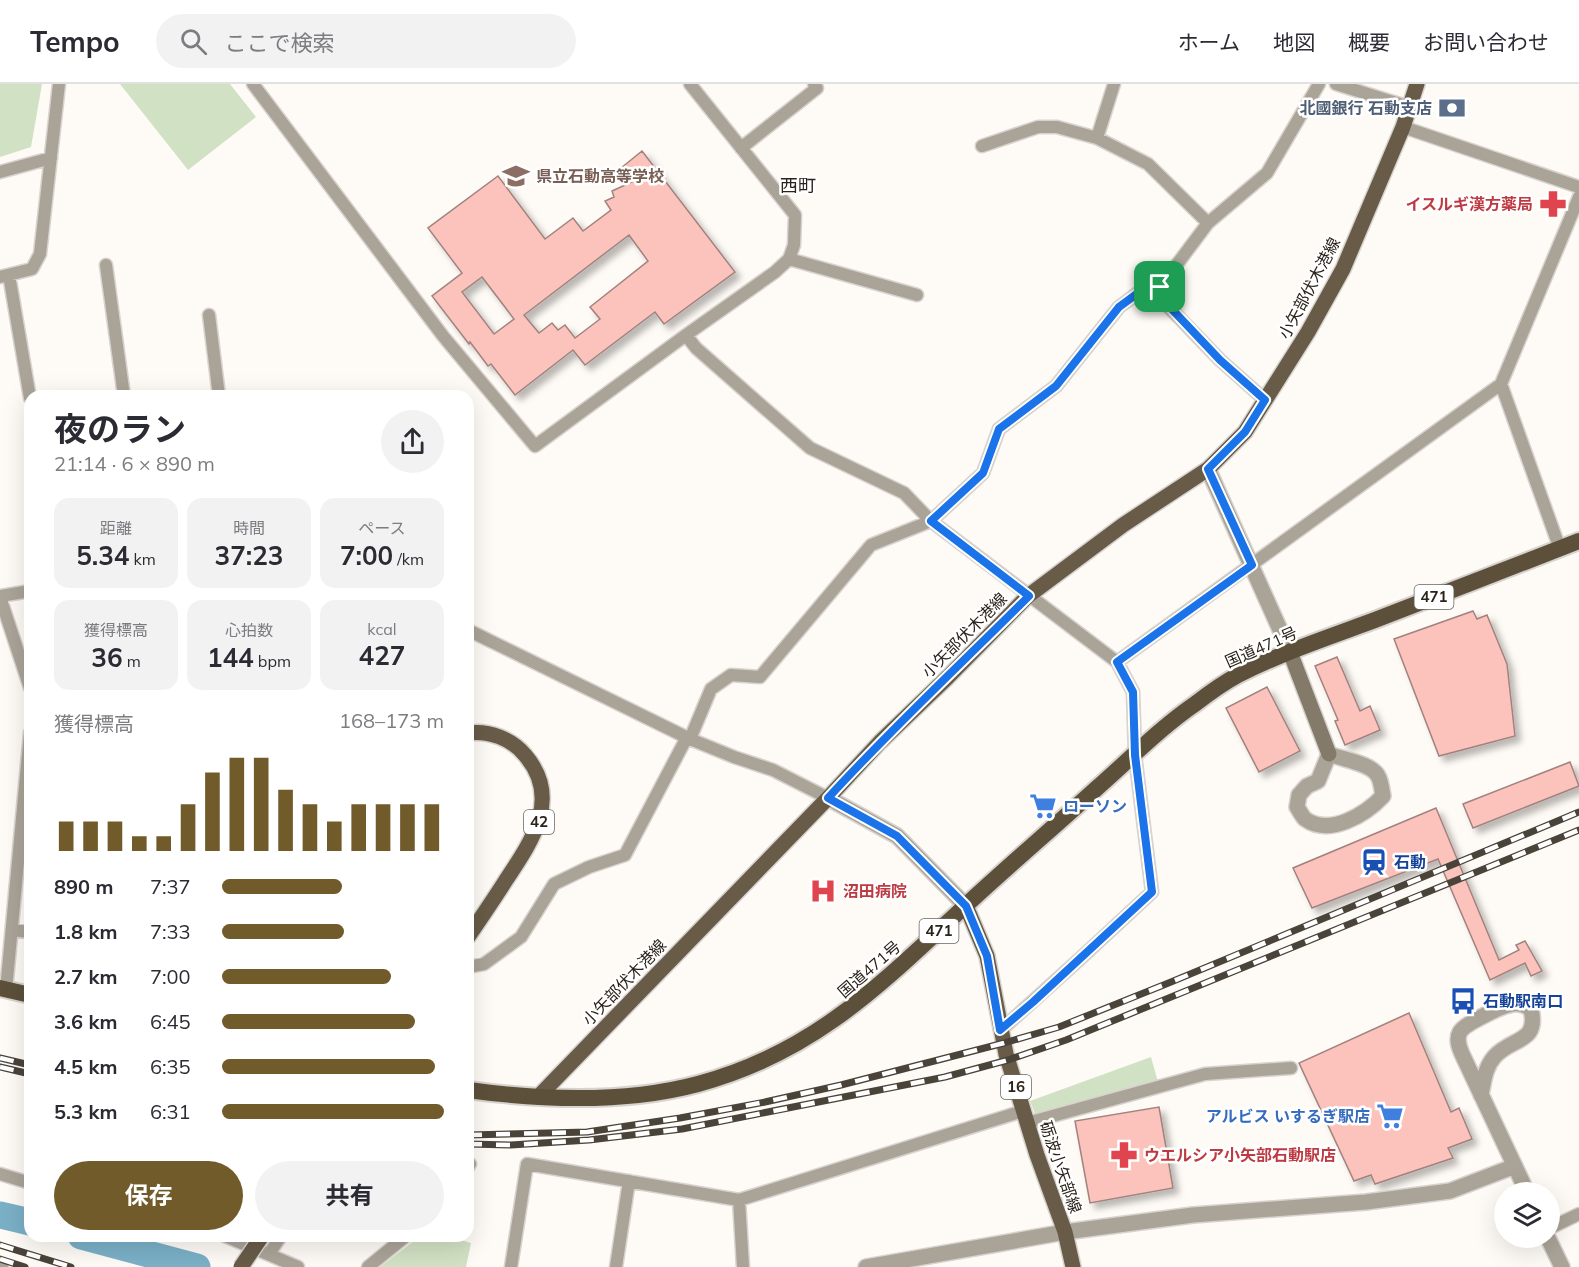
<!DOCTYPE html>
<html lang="ja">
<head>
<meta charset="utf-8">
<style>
  :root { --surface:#fff; --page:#f2f2f3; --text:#2b2b33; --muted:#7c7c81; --line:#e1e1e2; --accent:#725b2b }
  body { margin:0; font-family:Mulish,"Noto Sans JP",sans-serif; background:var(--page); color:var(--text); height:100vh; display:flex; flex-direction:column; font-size:22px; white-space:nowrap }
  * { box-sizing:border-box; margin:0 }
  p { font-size:20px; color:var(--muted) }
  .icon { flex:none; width:33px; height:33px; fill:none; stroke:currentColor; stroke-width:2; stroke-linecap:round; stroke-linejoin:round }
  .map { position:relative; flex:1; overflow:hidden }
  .sheet { position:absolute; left:24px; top:306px; width:450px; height:852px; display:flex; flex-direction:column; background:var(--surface); border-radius:18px; box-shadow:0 6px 24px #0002 }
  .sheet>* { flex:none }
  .fabs { position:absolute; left:1494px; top:1098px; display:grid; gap:12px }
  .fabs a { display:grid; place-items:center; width:66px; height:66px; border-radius:50%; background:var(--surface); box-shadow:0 6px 24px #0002; font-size:30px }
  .pin { position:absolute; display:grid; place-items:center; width:51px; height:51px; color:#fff; margin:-26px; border-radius:12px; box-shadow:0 3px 9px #0006 }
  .round { display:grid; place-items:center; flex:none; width:63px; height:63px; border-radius:32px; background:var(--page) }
  .overview { display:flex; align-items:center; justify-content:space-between; height:102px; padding:0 30px }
  h1 { font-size:33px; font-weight:700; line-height:45px }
  .stats { display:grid; grid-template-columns:repeat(3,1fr); gap:9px; height:102px; padding:6px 30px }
  .stats div { display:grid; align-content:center; border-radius:15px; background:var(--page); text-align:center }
  .stats b { font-size:26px; font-weight:700 }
  .stats small { font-size:16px; font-weight:400 }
  .stats p { font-size:16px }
  .chart { height:168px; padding:12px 30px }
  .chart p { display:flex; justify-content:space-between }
  .chart svg { width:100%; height:108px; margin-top:6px; stroke:var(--accent); stroke-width:6 }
  .cta { display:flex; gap:12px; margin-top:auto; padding:12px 30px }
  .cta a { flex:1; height:69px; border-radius:36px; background:var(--accent); color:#fff; font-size:24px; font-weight:700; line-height:69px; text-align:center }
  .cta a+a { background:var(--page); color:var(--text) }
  ul { padding:0 30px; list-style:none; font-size:20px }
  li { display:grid; grid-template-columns:96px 72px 1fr; align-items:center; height:45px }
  li i { height:15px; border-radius:8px; background:var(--accent) }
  header { display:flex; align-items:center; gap:36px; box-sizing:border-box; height:84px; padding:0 30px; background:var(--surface); border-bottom:2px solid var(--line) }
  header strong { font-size:28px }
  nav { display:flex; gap:33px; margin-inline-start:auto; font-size:21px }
  .search { width:420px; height:54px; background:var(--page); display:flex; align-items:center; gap:15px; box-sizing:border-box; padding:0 21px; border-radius:33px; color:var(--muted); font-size:22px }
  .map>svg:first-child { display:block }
  .green { fill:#d1e1c3 }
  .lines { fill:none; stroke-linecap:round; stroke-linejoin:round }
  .river { stroke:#7ab0c7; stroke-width:27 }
  .building { fill:#fbc3bb; stroke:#a2827e; stroke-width:1.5; fill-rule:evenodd; filter:url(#shadow) }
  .minor-casing { stroke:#d8d3ce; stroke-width:15 }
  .tertiary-casing { stroke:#d8d3ce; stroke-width:18 }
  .secondary-casing { stroke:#d8d3ce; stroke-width:18 }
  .primary-casing { stroke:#d8d3ce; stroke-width:18 }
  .trunk-casing { stroke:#d8d3ce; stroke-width:20 }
  .minor { stroke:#aaa398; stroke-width:12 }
  .tertiary { stroke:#aaa398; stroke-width:15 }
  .secondary { stroke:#837a69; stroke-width:15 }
  .primary { stroke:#685c48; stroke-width:15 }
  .trunk { stroke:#5c503a; stroke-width:16 }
  .rail-casing { stroke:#4a433a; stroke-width:7 }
  .rail { stroke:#fff; stroke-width:4.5; stroke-dasharray:14; stroke-linecap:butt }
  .primary-bridge-casing { stroke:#d8d3ce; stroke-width:18; stroke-linecap:butt }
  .primary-bridge { stroke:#685c48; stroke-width:15 }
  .route-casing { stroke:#fff; stroke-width:12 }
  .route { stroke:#1a73e8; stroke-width:8 }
  .labels { text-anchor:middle; stroke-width:5; stroke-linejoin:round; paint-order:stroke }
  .shield { fill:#fff; stroke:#6b655f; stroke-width:1.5 }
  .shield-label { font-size:15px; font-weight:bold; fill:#2b231a }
  .service-label { font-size:16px; font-weight:bold; fill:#4e5e75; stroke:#fff; text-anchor:end }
  .education-label { font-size:16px; font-weight:bold; fill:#785e54; stroke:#fff; text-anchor:start }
  .health-label { font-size:16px; font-weight:bold; fill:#be3a42; stroke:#fff; text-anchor:start }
  .street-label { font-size:16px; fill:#2b231a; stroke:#fff }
  .shop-label { font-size:16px; font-weight:bold; fill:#366cbe; stroke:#fff; text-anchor:start }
  .transit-label { font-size:16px; font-weight:bold; fill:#164399; stroke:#fff; text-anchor:start }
  .neighbourhood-label { font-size:18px; fill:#2b231a; stroke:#fff }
</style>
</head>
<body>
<header>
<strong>Tempo</strong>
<div class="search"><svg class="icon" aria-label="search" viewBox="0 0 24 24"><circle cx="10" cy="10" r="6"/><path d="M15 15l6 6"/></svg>ここで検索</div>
<nav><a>ホーム</a><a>地図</a><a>概要</a><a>お問い合わせ</a></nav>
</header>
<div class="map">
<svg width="1579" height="1183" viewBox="0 0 1579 1183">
  <defs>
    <filter id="shadow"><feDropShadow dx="5.5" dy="5.5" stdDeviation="3" flood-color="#0004"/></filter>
  </defs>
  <rect width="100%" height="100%" fill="#fefaf5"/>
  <path class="green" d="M0,0H42L31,63L0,73Z
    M120,0H230L256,33L188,86Z
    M1151,973L1158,998L1042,1032L1035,1030L1030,1017Z
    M420,1152H448L471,1159L466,1183H380Z"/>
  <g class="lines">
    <path class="river" d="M0,1131L30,1138
      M81,1152L197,1183"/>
  </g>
  <path class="building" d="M642,67L735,188L664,240L655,228L585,281L573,266L515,311L491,280L488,282L470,258L469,260L432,212L462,189L428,144L498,92L545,155L573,134L583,147L611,126L605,117L614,113L612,107L632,98L621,84ZM629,151L648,177L590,223L600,235L575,254L565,241L558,246L552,239L539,249L524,231ZM482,193L514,235L494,250L462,208Z
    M1473,527L1477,535L1487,531L1507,580L1515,652L1439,672L1394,555Z
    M1337,573L1360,627L1370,622L1380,646L1345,661L1335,637L1338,636L1315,582Z
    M1267,603L1300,667L1259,688L1226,624Z
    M1570,678L1579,702L1473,744L1463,720Z
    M1436,724L1499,876L1519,866L1516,861L1525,857L1542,887L1531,892L1525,879L1490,896L1438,775L1312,824L1293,784Z
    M1409,929L1451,1028L1459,1024L1472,1055L1448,1064L1453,1074L1375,1100L1371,1091L1354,1097L1299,979Z
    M1159,1023L1173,1104L1090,1119L1075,1037Z"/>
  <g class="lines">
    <defs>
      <path id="minor" d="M253,0L443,252L535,362L686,251L775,188L789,175L794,161L795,131L690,0
        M1114,0L1097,54L1148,80L1208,139
        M1336,0L1409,23
        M1403,43L1579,103
        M982,62L1038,43H1057L1097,54
        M741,64L817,4L814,0
        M0,88L51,74
        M789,175L917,211
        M106,181L124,312
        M9,191L30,314
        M0,193L32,185L40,170L59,0
        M1160,203L1165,219L1220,276L1265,316
        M209,231L219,312
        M686,251L696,264L810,364L904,409L931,437L1117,578L1133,608L1135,671L1152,808L1083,872L1001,946
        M1501,300L1560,465
        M0,512L30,507
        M0,513L30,604
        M468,546L690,655L734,673L773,686L828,714
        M1117,578L1501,300L1579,113
        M690,655L711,605L731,591L760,593L871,461L931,437L983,389L999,345L1056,302L1119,223L1142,206L1160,203L1208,139L1267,89L1319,0
        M12,846L30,848
        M468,883L484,880L521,853L554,800L589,783L625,771L687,653
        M6,906L30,649
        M1027,1039L1205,990L1291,984
        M468,1083L470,1080
        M0,1090L30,1099
        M739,1116L743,1183
        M1550,1144L1579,1130
        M225,1152L298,1183
        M269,1170L281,1152
        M0,1182L2,1183
        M368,1183L406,1152
        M511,1183L527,1080L739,1116L1023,1027
        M616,1183L629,1097"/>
      <path id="tertiary" d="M1208,385L1290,568
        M1329,670C1344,676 1371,679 1378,692C1381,697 1382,706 1383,712C1366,730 1330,753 1305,735C1302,732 1299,726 1297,723L1299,711L1307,702L1318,697Z
        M828,714L897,752L966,822
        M1481,1011C1484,996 1485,983 1495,972C1513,953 1539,959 1531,925C1525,921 1517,918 1509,921C1500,923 1464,940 1460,948C1456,955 1459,963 1462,970L1527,1108
        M1548,1154L1562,1183
        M866,1183L1065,1148L1193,1131L1366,1118L1450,1107L1515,1082"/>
      <path id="secondary" d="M1290,568L1329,670"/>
      <path id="primary" d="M468,649C489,646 512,655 525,671C562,714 532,757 506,796C494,815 481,834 468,853
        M966,822L987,872L1006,970L1037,1071L1065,1148L1073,1183
        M538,1013L828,714L880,658L948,593L1028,512L1123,441L1208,385L1245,348L1308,248L1343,185L1403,43L1417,0"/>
      <path id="trunk" d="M0,904L30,911
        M468,1006C541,1016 627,1019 698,1000C813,969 879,902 963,824C1007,783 1053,744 1097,704C1129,676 1160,644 1195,620C1208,610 1223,599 1238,591C1281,569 1329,553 1375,536C1443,510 1511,483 1579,457"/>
    </defs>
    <use href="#minor" class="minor-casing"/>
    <use href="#tertiary" class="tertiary-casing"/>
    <use href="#secondary" class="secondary-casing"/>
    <use href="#primary" class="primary-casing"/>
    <use href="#trunk" class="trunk-casing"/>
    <use href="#minor" class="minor"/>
    <use href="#tertiary" class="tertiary"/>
    <use href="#secondary" class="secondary"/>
    <use href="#primary" class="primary"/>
    <use href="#trunk" class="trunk"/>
    <defs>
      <path id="rail" d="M0,974L30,981
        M0,983L30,990
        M468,1051L587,1048L680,1034L765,1018L841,1001L1004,959L1059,943L1171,898L1579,728
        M468,1060L511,1061L589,1056L682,1045L945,993L1008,976L1066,956L1579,746
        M0,1161L71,1183
        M0,1175L25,1183"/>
    </defs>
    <use href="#rail" class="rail-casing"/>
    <use href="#rail" class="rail"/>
    <defs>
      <path id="primary-bridge" d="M241,1183L262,1152"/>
    </defs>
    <use href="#primary-bridge" class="primary-bridge-casing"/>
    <use href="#primary-bridge" class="primary-bridge"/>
  </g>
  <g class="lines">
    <defs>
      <path id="route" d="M1160,203L1166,219L1220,276L1265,316L1245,348L1208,385L1252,481L1117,578L1133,608L1135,671L1152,808L1033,918L1000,946L987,872L966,822L897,752L828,714C892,644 962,579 1029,512L931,437L983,389L999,345L1056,302L1119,223L1142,206Z"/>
    </defs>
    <use href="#route" class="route-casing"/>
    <use href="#route" class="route"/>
  </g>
  <defs>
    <symbol id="bank-bare" viewBox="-9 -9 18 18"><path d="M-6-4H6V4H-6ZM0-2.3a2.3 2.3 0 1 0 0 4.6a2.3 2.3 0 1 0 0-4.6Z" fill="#5c6f8a" stroke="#fff" stroke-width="2.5" paint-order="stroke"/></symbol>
    <symbol id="school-bare" viewBox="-9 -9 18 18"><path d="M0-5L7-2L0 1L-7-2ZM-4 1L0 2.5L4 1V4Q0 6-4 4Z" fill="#8d6e63" stroke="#fff" stroke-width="2.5" paint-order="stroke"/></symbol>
    <symbol id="pharmacy-bare" viewBox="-9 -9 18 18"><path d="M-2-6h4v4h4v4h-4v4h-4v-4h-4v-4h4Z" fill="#e0444e" stroke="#fff" stroke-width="2.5" paint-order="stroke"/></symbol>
    <symbol id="supermarket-bare" viewBox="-9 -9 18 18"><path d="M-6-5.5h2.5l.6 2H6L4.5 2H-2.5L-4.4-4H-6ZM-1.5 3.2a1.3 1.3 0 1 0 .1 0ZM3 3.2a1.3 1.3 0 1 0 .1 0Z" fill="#3f7fe0" stroke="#fff" stroke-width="2.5" paint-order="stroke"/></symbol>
    <symbol id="station-bare" viewBox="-9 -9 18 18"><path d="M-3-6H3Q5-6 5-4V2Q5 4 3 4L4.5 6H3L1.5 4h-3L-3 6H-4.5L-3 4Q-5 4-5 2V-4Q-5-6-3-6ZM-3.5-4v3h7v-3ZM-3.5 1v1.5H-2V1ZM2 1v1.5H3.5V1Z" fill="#1a4fb4" stroke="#fff" stroke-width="2.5" paint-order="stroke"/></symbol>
    <symbol id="hospital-bare" viewBox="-9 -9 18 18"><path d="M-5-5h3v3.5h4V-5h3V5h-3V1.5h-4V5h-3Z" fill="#e0444e" stroke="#fff" stroke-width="2.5" paint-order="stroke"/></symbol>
    <symbol id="bus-bare" viewBox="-9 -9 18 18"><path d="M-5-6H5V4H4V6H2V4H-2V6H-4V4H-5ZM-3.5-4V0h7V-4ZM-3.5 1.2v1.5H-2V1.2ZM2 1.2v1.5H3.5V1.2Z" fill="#1a4fb4" stroke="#fff" stroke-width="2.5" paint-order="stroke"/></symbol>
  </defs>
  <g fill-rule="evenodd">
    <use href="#bank-bare" x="1433" y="5" width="38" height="38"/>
    <use href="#school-bare" x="497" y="73" width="38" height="38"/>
    <use href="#pharmacy-bare" x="1534" y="101" width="38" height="38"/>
    <use href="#supermarket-bare" x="1024" y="703" width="38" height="38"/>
    <use href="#station-bare" x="1355" y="759" width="38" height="38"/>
    <use href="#hospital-bare" x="804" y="788" width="38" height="38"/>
    <use href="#bus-bare" x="1444" y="898" width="38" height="38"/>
    <use href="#supermarket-bare" x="1371" y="1013" width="38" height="38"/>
    <use href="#pharmacy-bare" x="1105" y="1052" width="38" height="38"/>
  </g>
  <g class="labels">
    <g class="shield">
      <rect x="1414.5" y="501" width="39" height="24" rx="4.5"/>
      <rect x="524" y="726" width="30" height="24" rx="4.5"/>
      <rect x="919.5" y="835" width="39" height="24" rx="4.5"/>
      <rect x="1001" y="991" width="30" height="24" rx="4.5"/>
    </g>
    <g class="shield-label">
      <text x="1434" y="518">471</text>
      <text x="539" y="743">42</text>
      <text x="939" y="852">471</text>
      <text x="1016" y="1008">16</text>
    </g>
    <g class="service-label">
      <text x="1432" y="30">北國銀行 石動支店</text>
    </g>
    <g class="education-label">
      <text x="536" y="98">県立石動高等学校</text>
    </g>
    <g class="health-label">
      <text x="1533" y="126" text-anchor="end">イスルギ漢方薬局</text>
      <text x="843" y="813">沼田病院</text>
      <text x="1144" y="1077">ウエルシア小矢部石動駅店</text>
    </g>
    <g class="street-label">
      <text transform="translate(1309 204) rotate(-62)" y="6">小矢部伏木港線</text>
      <text transform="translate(964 551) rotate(-45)" y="6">小矢部伏木港線</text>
      <text transform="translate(1261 563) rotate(-24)" y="6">国道471号</text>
      <text transform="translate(869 885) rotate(-41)" y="6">国道471号</text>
      <text transform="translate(624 898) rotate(-46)" y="6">小矢部伏木港線</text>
      <text transform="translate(1061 1083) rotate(71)" y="6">砺波小矢部線</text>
    </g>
    <g class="shop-label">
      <text x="1063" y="728">ローソン</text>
      <text x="1370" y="1038" text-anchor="end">アルビス いするぎ駅店</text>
    </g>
    <g class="transit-label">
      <text x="1394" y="784">石動</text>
      <text x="1483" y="923">石動駅南口</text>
    </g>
    <g class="neighbourhood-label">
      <text x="798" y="108">西町</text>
    </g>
  </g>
</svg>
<div class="fabs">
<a><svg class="icon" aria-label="layers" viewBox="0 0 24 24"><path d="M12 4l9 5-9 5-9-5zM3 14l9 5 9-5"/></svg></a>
</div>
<div class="pin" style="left:1160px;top:203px;background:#1e9e55"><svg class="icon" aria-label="arrive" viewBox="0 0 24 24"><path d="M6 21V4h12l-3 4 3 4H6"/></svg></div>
<section class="sheet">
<div class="overview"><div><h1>夜のラン</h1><p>21:14 · 6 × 890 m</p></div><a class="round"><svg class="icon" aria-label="share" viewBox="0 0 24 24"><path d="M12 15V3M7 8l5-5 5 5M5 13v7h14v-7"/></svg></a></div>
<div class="stats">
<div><p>距離</p><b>5.34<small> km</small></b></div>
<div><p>時間</p><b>37:23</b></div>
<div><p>ペース</p><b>7:00<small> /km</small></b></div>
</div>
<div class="stats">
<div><p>獲得標高</p><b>36<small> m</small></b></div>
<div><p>心拍数</p><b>144<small> bpm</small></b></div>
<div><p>kcal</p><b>427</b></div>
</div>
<div class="chart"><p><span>獲得標高</span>168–173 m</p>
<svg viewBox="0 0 160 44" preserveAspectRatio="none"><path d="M5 44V32M15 44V32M25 44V32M35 44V38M45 44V38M55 44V25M65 44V12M75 44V6M85 44V6M95 44V19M105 44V25M115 44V32M125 44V25M135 44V25M145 44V25M155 44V25"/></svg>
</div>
<ul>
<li><b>890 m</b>7:37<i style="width:54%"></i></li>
<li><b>1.8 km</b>7:33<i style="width:55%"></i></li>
<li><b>2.7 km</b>7:00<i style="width:76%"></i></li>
<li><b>3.6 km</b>6:45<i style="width:87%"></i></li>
<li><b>4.5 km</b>6:35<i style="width:96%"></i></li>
<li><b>5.3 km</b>6:31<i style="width:100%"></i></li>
</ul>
<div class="cta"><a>保存</a><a>共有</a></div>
</section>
</div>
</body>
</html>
